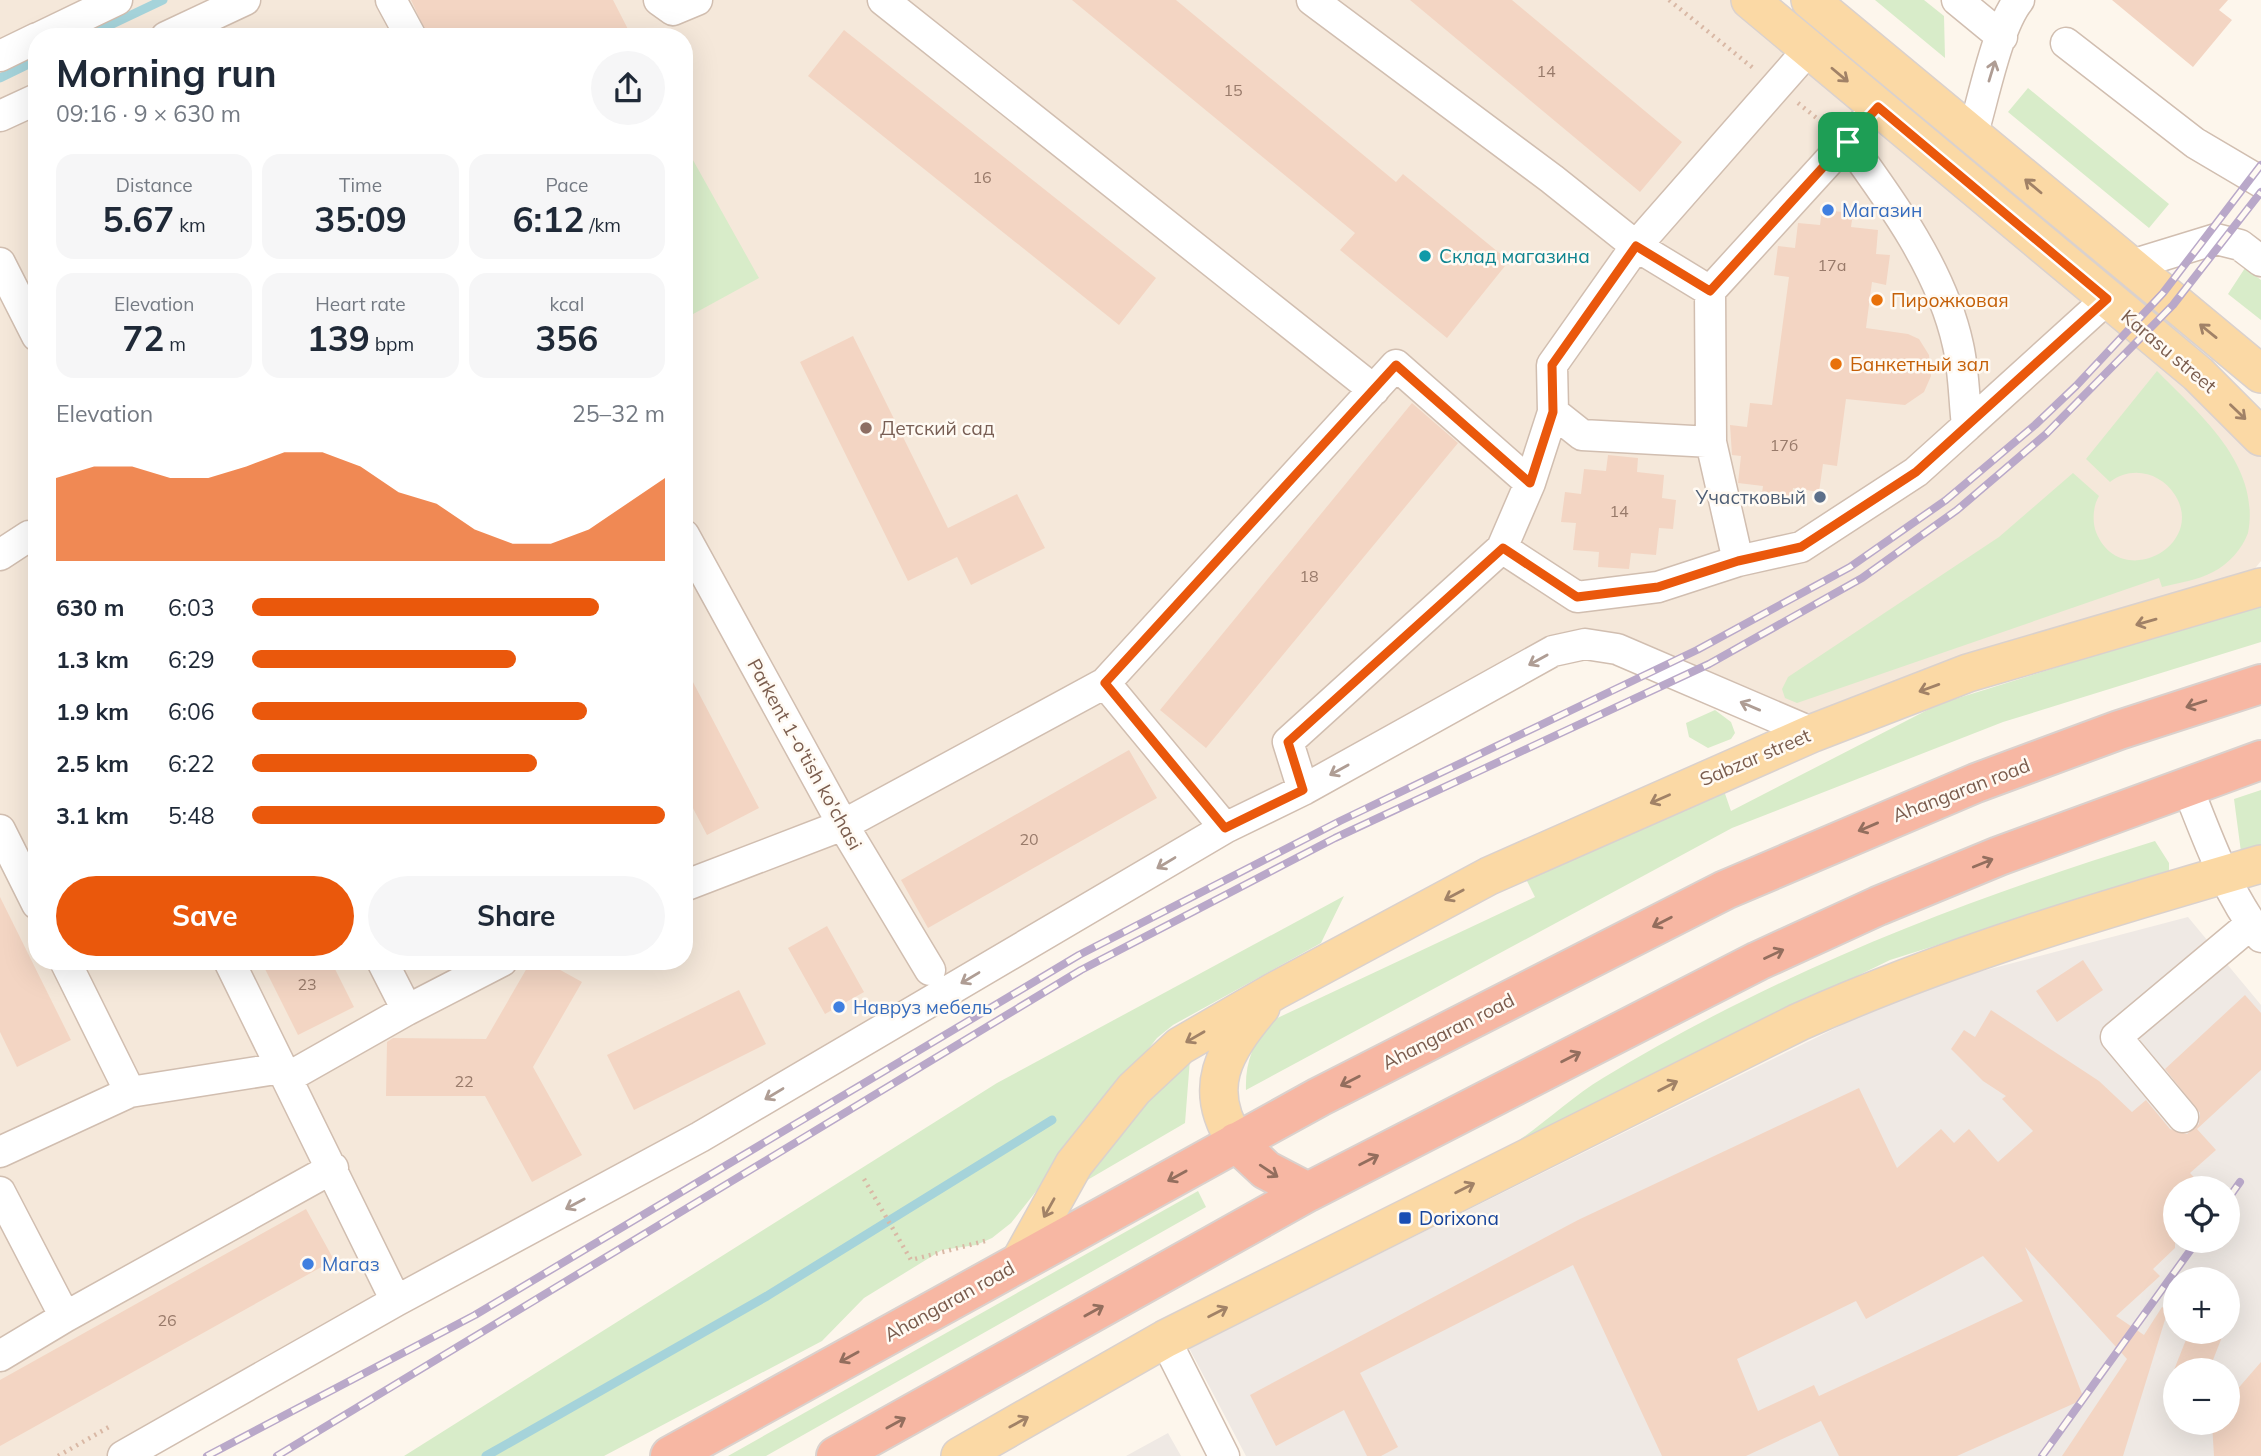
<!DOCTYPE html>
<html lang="en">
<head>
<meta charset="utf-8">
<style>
  :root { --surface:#fff; --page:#f6f6f7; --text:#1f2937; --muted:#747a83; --accent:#ea580c }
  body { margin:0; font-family:Mulish,sans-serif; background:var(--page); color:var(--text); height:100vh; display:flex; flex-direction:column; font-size:26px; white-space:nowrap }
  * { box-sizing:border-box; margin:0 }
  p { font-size:23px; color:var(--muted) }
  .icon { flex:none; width:38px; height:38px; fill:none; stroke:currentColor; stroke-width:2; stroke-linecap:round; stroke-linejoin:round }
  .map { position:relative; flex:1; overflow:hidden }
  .drawer { position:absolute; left:28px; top:28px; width:665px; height:942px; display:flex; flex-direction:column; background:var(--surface); border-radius:28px; box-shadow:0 7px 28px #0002 }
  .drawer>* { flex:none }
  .tools { position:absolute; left:2163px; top:1176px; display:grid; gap:14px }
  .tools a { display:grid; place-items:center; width:77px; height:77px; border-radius:50%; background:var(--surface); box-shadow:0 7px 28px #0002; font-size:35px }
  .pin { position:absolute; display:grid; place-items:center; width:60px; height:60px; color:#fff; margin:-30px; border-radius:14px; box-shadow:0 4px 10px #0006 }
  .round { display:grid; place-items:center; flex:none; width:74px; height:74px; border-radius:37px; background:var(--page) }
  .summary { display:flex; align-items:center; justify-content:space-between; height:119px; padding:0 28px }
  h1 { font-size:38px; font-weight:700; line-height:52px }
  .metrics { display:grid; grid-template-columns:repeat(3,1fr); gap:10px; height:119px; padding:7px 28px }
  .metrics div { display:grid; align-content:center; border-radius:18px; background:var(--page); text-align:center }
  .metrics b { font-size:35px; font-weight:700 }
  .metrics small { font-size:19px; font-weight:400 }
  .metrics p { font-size:19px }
  .chart { height:196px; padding:14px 28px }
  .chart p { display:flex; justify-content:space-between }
  .chart svg { width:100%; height:126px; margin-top:7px; fill:var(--accent); opacity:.7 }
  .button { display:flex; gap:14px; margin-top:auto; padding:14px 28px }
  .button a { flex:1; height:80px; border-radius:42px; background:var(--accent); color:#fff; font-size:28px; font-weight:700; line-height:80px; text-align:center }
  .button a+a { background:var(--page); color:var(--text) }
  ul { padding:0 28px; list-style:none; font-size:23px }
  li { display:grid; grid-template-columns:112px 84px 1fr; align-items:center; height:52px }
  li i { height:18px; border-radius:9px; background:var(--accent) }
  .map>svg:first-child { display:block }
  .residential { fill:#f5e8da; fill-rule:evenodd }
  .industrial { fill:#efe9e4; fill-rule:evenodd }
  .green { fill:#d8ecc9 }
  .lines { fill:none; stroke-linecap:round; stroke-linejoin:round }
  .stream { stroke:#a5d3da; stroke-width:9 }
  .building { fill:#f3d5c3; fill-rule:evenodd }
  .minor-casing { stroke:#d1beb0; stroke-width:33 }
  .major-casing { stroke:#dad1cd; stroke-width:40 }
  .highway-casing { stroke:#dad1cd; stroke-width:42 }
  .path { stroke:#d9b8a5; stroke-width:4.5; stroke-dasharray:2 5; stroke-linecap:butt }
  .minor { stroke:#fff; stroke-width:30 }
  .major { stroke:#fbd9a5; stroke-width:37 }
  .highway { stroke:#f7b7a3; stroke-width:38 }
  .rail-casing { stroke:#b9a8c9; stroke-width:8 }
  .rail { stroke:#fffaf3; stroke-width:5; stroke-dasharray:16; stroke-linecap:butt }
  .oneway { stroke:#af9d94 }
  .oneway2 { stroke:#a18267 }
  .oneway3 { stroke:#936e5e }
  .route-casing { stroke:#fff; stroke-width:14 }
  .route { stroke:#ea580c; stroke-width:9 }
  .shop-dot { fill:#3f7fe0; stroke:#fffaf3; stroke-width:2.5 }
  .culture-dot { fill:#0f9aa8; stroke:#fffaf3; stroke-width:2.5 }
  .food-dot { fill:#e8710a; stroke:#fffaf3; stroke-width:2.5 }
  .education-dot { fill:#8d6e63; stroke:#fffaf3; stroke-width:2.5 }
  .service-dot { fill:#5c6f8a; stroke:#fffaf3; stroke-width:2.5 }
  .transit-dot { fill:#1a4fb4; stroke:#fffaf3; stroke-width:2.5 }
  .labels { text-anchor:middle; stroke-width:5; stroke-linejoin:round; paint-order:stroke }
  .number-label { font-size:16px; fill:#987a6a }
  .shop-label { font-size:19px; fill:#366cbe; stroke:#fffaf3; text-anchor:start }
  .culture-label { font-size:19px; fill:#0d838f; stroke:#fffaf3; text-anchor:start }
  .food-label { font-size:19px; fill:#c56008; stroke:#fffaf3; text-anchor:start }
  .street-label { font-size:19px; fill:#7a5c4d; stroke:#fffaf3 }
  .education-label { font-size:19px; fill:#785e54; stroke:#fffaf3; text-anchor:start }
  .service-label { font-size:19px; fill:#4e5e75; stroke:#fffaf3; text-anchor:end }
  .transit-label { font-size:19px; fill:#164399; stroke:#fffaf3; text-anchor:start }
</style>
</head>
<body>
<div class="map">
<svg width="2261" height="1456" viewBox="0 0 2261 1456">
  <rect width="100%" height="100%" fill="#fdf6ec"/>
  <path class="residential" d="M0,0H1750L2261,437V561L2248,577L1813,733L1585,644L124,1456H0ZM37,37H684V961H37Z"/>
  <path class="industrial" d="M2188,917L2261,1005V1456H1246L1189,1348L1860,1016L1967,975ZM2175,1188H2228V1241H2175ZM2175,1279H2228V1332H2175ZM2175,1370H2228V1423H2175Z
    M1168,1433L1181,1456H1126Z"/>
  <path class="green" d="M1875,0H1924L1944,16L1945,58Z
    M2028,88L2169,204L2149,228L2008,112Z
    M684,144L759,278L684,319Z
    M2245,268L2261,280V320L2228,294Z
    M2157,371C2199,414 2261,464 2248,533C2242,549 2229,564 2213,572C2198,580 2179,583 2162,587L2159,578L1797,703L1785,698L1782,689L1788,677L1999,537L2073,473L2099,496C2093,506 2092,521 2096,532C2120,592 2207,546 2175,495C2161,473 2132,465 2110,482L2086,459Z
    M2261,604V642L2003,722L1732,828L1246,1090C1245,1063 1253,1042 1271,1021L1535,897L1524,875L1722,785L1731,811L1939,704Z
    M1715,710L1731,722L1735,733L1731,739L1708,748L1689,737L1686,723Z
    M2261,790V846L2241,852L2234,799Z
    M2155,841L2169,863V872L1890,960L1518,1141C1547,1121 1573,1096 1603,1078C1775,973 1964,900 2155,841Z
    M1344,896L1321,943L1173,1025L1157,1038L1011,1223L992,1238L976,1245L942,1250L864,1298L822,1341L604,1456H404L997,1083Z
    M1190,1059L1185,1123L1072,1189L1126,1118Z
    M1198,1191L1206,1207L766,1456H728Z"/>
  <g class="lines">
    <path class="stream" d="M85,37L163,0
      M0,78L37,60
      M486,1456L767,1296L1052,1120"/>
  </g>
  <path class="building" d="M411,0H613L632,37H428Z
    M1072,0H1176L1396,182L1403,174L1509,261L1447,338L1340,250L1355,233Z
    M1410,0H1512L1682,142L1640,192Z
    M2112,0H2228L2219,10L2232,20L2193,67Z
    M844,30L1156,278L1119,325L808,76Z
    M1822,210L1853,213L1851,227L1878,230L1876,254L1890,255L1886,285L1872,282L1866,328L1908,334L1919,339L1929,355L1931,376L1924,392L1905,405L1846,399L1837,466L1823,464L1819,492L1793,488L1791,504L1761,500L1763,486L1738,483L1741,456L1732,455L1730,425L1747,427L1750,403L1772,405L1789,277L1774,275L1778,246L1795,248L1798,223L1820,225Z
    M853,336L948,528L1017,494L1045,548L971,585L957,557L908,581L800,362Z
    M1412,403L1458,443L1206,748L1160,710Z
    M1608,455L1638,458L1637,472L1664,475L1662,498L1676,500L1673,529L1659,528L1656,555L1631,553L1629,569L1598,567L1599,552L1573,550L1576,523L1561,522L1565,492L1581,494L1584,469L1606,471Z
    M684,665L759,808L707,835L684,791Z
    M1129,750L1157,798L928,928L901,880Z
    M0,897L71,1040L17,1067L0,1032Z
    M827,926L864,992L825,1014L788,948Z
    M2083,960L2103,990L2057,1022L2036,991Z
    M261,961H331L354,1007L298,1035Z
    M531,961H544L582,982L533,1067L582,1155L532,1182L485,1096H386L387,1042L393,1038L486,1039Z
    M739,990L766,1044L634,1110L607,1055Z
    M2245,995L2261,1013V1070L2197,1129L2216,1150L2190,1173L2204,1188H2175V1248L2153,1269L2160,1276L2116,1316L2144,1335L2162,1307L2168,1310L2123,1456H2062L2127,1359L2025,1247L2084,1399L1957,1456H1839L1821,1421L1746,1456H1662L1573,1265L1360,1373L1398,1447L1381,1456H1367L1344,1410L1276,1446L1250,1395L1578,1220L1859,1088L1897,1168L1941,1129L1954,1143L1969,1129L1998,1162L2033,1131L2002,1099L2006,1096L1983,1081L1951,1049L1964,1030L1975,1037L1991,1010L2099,1081L2132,1112L2146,1100L2170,1129L2187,1134L2199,1124L2200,1113L2165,1069ZM1983,1256L2023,1301L1819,1396L1814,1385L1758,1411L1737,1359L1856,1301L1866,1319Z
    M306,1209L334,1260L0,1446V1380Z
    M2189,1332H2224L2209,1370H2174Z
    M2261,1362V1456H2214L2212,1423H2228V1400Z"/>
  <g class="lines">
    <defs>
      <path id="minor" d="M391,0L411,37
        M659,0L673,10L697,0
        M883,0L1374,390
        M1312,0L1552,179L1636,246L1809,49
        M1957,0L2002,37
        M40,37L117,0
        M166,37L245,0
        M2066,43L2195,143L2261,182
        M0,56L37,38
        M0,116L37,99
        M1972,136C1983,101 1997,27 2019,0
        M0,263L37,336
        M2128,266L2216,239L2240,245L2261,261
        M1710,291L1636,246L1552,365L1553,412L1582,435L1711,442L1710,291L1878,107
        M1553,412L1530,483L1502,548L1577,597L1658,587L1738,561L1801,547L1916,472L1967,426C1964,400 1964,371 1958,345C1942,271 1892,202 1848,142
        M1967,426L2107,299
        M1711,442L1738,561
        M684,535L843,825L930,970
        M0,555L29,536
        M2187,786C2208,839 2226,891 2261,937
        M1303,790L1288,742L1502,548
        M1225,828L1105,683L1396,365L1530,483
        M0,830L37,904
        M684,886L843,825L1105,683
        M65,961L130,1092
        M229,961L396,1301
        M382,961L407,1010
        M287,1078L407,1010L502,961
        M2183,1117L2116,1037L2251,924
        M0,1152L130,1092L282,1068
        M0,1192L65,1317L0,1356
        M65,1317L333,1168
        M1165,1339L1224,1456
        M123,1456L396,1301L700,1137L1225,828L1303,790L1553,651L1585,644L1617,649L1813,733"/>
      <path id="major" d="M1750,0L2198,374L2261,437
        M1810,0L2261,374
        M1236,1142C1201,1088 1224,1051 1261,1007
        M1019,1263L1074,1164L1134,1089L1180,1046L1275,991L1489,876L1813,733L1968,673L2261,587
        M960,1456L1165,1339L1799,1022C1948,955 2105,909 2261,864"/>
      <path id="highway" d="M1236,1142L1266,1170L1308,1192
        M670,1456L1319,1097L1725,890L1976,783L2119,730L2261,684
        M836,1456L1308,1192L1758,961L1878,906L1999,856L2261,760"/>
    </defs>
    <use href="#minor" class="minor-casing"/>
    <use href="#major" class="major-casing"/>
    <use href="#highway" class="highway-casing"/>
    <path class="path" d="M1669,0L1753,68
      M1798,103L1824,124
      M864,1179L911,1260L985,1241
      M58,1456L109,1427"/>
    <use href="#minor" class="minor"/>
    <use href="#major" class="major"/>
    <use href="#highway" class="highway"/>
    <defs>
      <path id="rail" d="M2228,1199L2240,1182
        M207,1456L475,1315L1079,955L1340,821L1697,650L1850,567L1946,500L2035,425L2076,386L2163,293L2261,165
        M277,1456L1081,970L1335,838L1709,664L1862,578L1957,510L2046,434L2173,305L2261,192
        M2042,1456L2197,1241"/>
    </defs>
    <use href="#rail" class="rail-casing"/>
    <use href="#rail" class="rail"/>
  </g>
  <defs><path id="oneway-shaft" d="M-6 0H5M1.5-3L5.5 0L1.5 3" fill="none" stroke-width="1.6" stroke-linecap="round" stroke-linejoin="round" transform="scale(1.75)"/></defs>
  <g class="oneway">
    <use href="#oneway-shaft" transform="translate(1992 71) rotate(-73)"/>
    <use href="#oneway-shaft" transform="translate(1538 660) rotate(151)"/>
    <use href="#oneway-shaft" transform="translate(1750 706) rotate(-157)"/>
    <use href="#oneway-shaft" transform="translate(1339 770) rotate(151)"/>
    <use href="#oneway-shaft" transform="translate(1166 863) rotate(149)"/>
    <use href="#oneway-shaft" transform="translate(970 978) rotate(149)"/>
    <use href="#oneway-shaft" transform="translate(774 1094) rotate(149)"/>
    <use href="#oneway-shaft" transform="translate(575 1204) rotate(152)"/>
  </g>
  <g class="oneway2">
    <use href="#oneway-shaft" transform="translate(1840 75) rotate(40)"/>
    <use href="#oneway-shaft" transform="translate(2033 186) rotate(-140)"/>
    <use href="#oneway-shaft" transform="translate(2208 331) rotate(-141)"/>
    <use href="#oneway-shaft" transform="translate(2238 412) rotate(44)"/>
    <use href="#oneway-shaft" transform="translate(2146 622) rotate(164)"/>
    <use href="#oneway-shaft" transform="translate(1929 688) rotate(160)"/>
    <use href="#oneway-shaft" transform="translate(1660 799) rotate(156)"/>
    <use href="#oneway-shaft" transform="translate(1454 895) rotate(152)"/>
    <use href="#oneway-shaft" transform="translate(1195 1037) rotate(150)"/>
    <use href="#oneway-shaft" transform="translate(1668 1086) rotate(-27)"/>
    <use href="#oneway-shaft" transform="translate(1465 1188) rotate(-27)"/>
    <use href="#oneway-shaft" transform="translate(1049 1208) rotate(119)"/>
    <use href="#oneway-shaft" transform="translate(1218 1312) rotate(-27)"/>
    <use href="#oneway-shaft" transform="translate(1019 1422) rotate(-29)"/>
  </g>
  <g class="oneway3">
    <use href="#oneway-shaft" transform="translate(2196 704) rotate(162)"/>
    <use href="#oneway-shaft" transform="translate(1868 827) rotate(157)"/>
    <use href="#oneway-shaft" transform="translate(1983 863) rotate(-22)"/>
    <use href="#oneway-shaft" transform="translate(1662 922) rotate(153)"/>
    <use href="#oneway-shaft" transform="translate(1774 954) rotate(-25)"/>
    <use href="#oneway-shaft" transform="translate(1571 1057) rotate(-27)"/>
    <use href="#oneway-shaft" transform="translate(1350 1081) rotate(153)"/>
    <use href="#oneway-shaft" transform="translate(1369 1160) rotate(-27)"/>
    <use href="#oneway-shaft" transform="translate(1269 1171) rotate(34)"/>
    <use href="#oneway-shaft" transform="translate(1177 1176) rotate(151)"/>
    <use href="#oneway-shaft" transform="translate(1094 1311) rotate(-29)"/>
    <use href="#oneway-shaft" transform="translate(849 1357) rotate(151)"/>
    <use href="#oneway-shaft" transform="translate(896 1423) rotate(-29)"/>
  </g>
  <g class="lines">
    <defs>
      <path id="route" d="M1878,107L2107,299L1916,472L1801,547L1738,561L1658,587L1577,597L1503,548L1288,742L1303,790L1225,828L1105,683L1396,365L1530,483L1553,412L1552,365L1636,246L1710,291Z"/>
    </defs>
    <use href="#route" class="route-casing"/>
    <use href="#route" class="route"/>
  </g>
  <g class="shop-dot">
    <circle cx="1828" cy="210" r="7"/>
    <circle cx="839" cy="1007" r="7"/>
    <circle cx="308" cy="1264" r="7"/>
  </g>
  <circle class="culture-dot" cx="1425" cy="256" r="7"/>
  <g class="food-dot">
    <circle cx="1877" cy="300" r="7"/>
    <circle cx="1836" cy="364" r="7"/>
  </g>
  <circle class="education-dot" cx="866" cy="428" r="7"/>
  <circle class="service-dot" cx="1820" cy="497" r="7"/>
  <rect class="transit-dot" x="1398" y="1211" width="14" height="14" rx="3.5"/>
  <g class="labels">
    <g class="number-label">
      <text x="1546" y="77">14</text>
      <text x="1233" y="96">15</text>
      <text x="982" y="183">16</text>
      <text x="1832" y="271">17а</text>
      <text x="1784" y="451">17б</text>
      <text x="1619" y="517">14</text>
      <text x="1309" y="582">18</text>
      <text x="1029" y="845">20</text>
      <text x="307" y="990">23</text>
      <text x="464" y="1087">22</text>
      <text x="167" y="1326">26</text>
    </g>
    <g class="shop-label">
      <text x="1842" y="217">Магазин</text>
      <text x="853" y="1014">Навруз мебель</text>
      <text x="322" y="1271">Магаз</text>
    </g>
    <g class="culture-label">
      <text x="1439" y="263">Склад магазина</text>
    </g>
    <g class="food-label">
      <text x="1891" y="307">Пирожковая</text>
      <text x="1850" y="371">Банкетный зал</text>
    </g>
    <g class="street-label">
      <text transform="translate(2169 351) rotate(40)" y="7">Karasu street</text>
      <text transform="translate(805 754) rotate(61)" y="7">Parkent 1-o'tish ko'chasi</text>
      <text transform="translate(1755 757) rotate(-23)" y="7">Sabzar street</text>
      <text transform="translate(1961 790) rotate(-21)" y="7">Ahangaran road</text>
      <text transform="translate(1448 1031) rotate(-27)" y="7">Ahangaran road</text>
      <text transform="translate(949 1301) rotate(-29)" y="7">Ahangaran road</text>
    </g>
    <g class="education-label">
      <text x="880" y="435">Детский сад</text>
    </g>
    <g class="service-label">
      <text x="1806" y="504">Участковый</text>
    </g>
    <g class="transit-label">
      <text x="1419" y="1225">Dorixona</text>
    </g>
  </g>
</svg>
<div class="tools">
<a><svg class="icon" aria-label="locate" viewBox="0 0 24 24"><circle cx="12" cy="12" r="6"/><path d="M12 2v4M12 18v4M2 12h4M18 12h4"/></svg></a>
<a>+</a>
<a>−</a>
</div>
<div class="pin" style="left:1848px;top:142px;background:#1e9e55"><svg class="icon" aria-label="arrive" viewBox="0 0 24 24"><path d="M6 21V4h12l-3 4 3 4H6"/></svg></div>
<section class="drawer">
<div class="summary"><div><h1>Morning run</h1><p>09:16 · 9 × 630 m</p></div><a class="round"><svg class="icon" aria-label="share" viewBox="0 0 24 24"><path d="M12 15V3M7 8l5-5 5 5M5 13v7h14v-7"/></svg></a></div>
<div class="metrics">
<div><p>Distance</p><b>5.67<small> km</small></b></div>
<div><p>Time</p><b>35:09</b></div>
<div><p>Pace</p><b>6:12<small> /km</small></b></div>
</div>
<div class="metrics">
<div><p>Elevation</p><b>72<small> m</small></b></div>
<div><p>Heart rate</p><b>139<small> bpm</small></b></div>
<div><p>kcal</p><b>356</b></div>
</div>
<div class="chart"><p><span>Elevation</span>25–32 m</p>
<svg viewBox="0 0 160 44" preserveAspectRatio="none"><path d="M0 44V15L10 11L20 11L30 15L40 15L50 11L60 6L70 6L80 11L90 20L100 24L110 33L120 38L130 38L140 33L150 24L160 15V44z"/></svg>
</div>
<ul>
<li><b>630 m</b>6:03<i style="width:84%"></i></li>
<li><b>1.3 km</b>6:29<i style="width:64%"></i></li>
<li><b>1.9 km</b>6:06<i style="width:81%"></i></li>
<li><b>2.5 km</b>6:22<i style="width:69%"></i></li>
<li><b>3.1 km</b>5:48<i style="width:100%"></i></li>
</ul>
<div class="button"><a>Save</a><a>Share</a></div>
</section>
</div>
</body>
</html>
